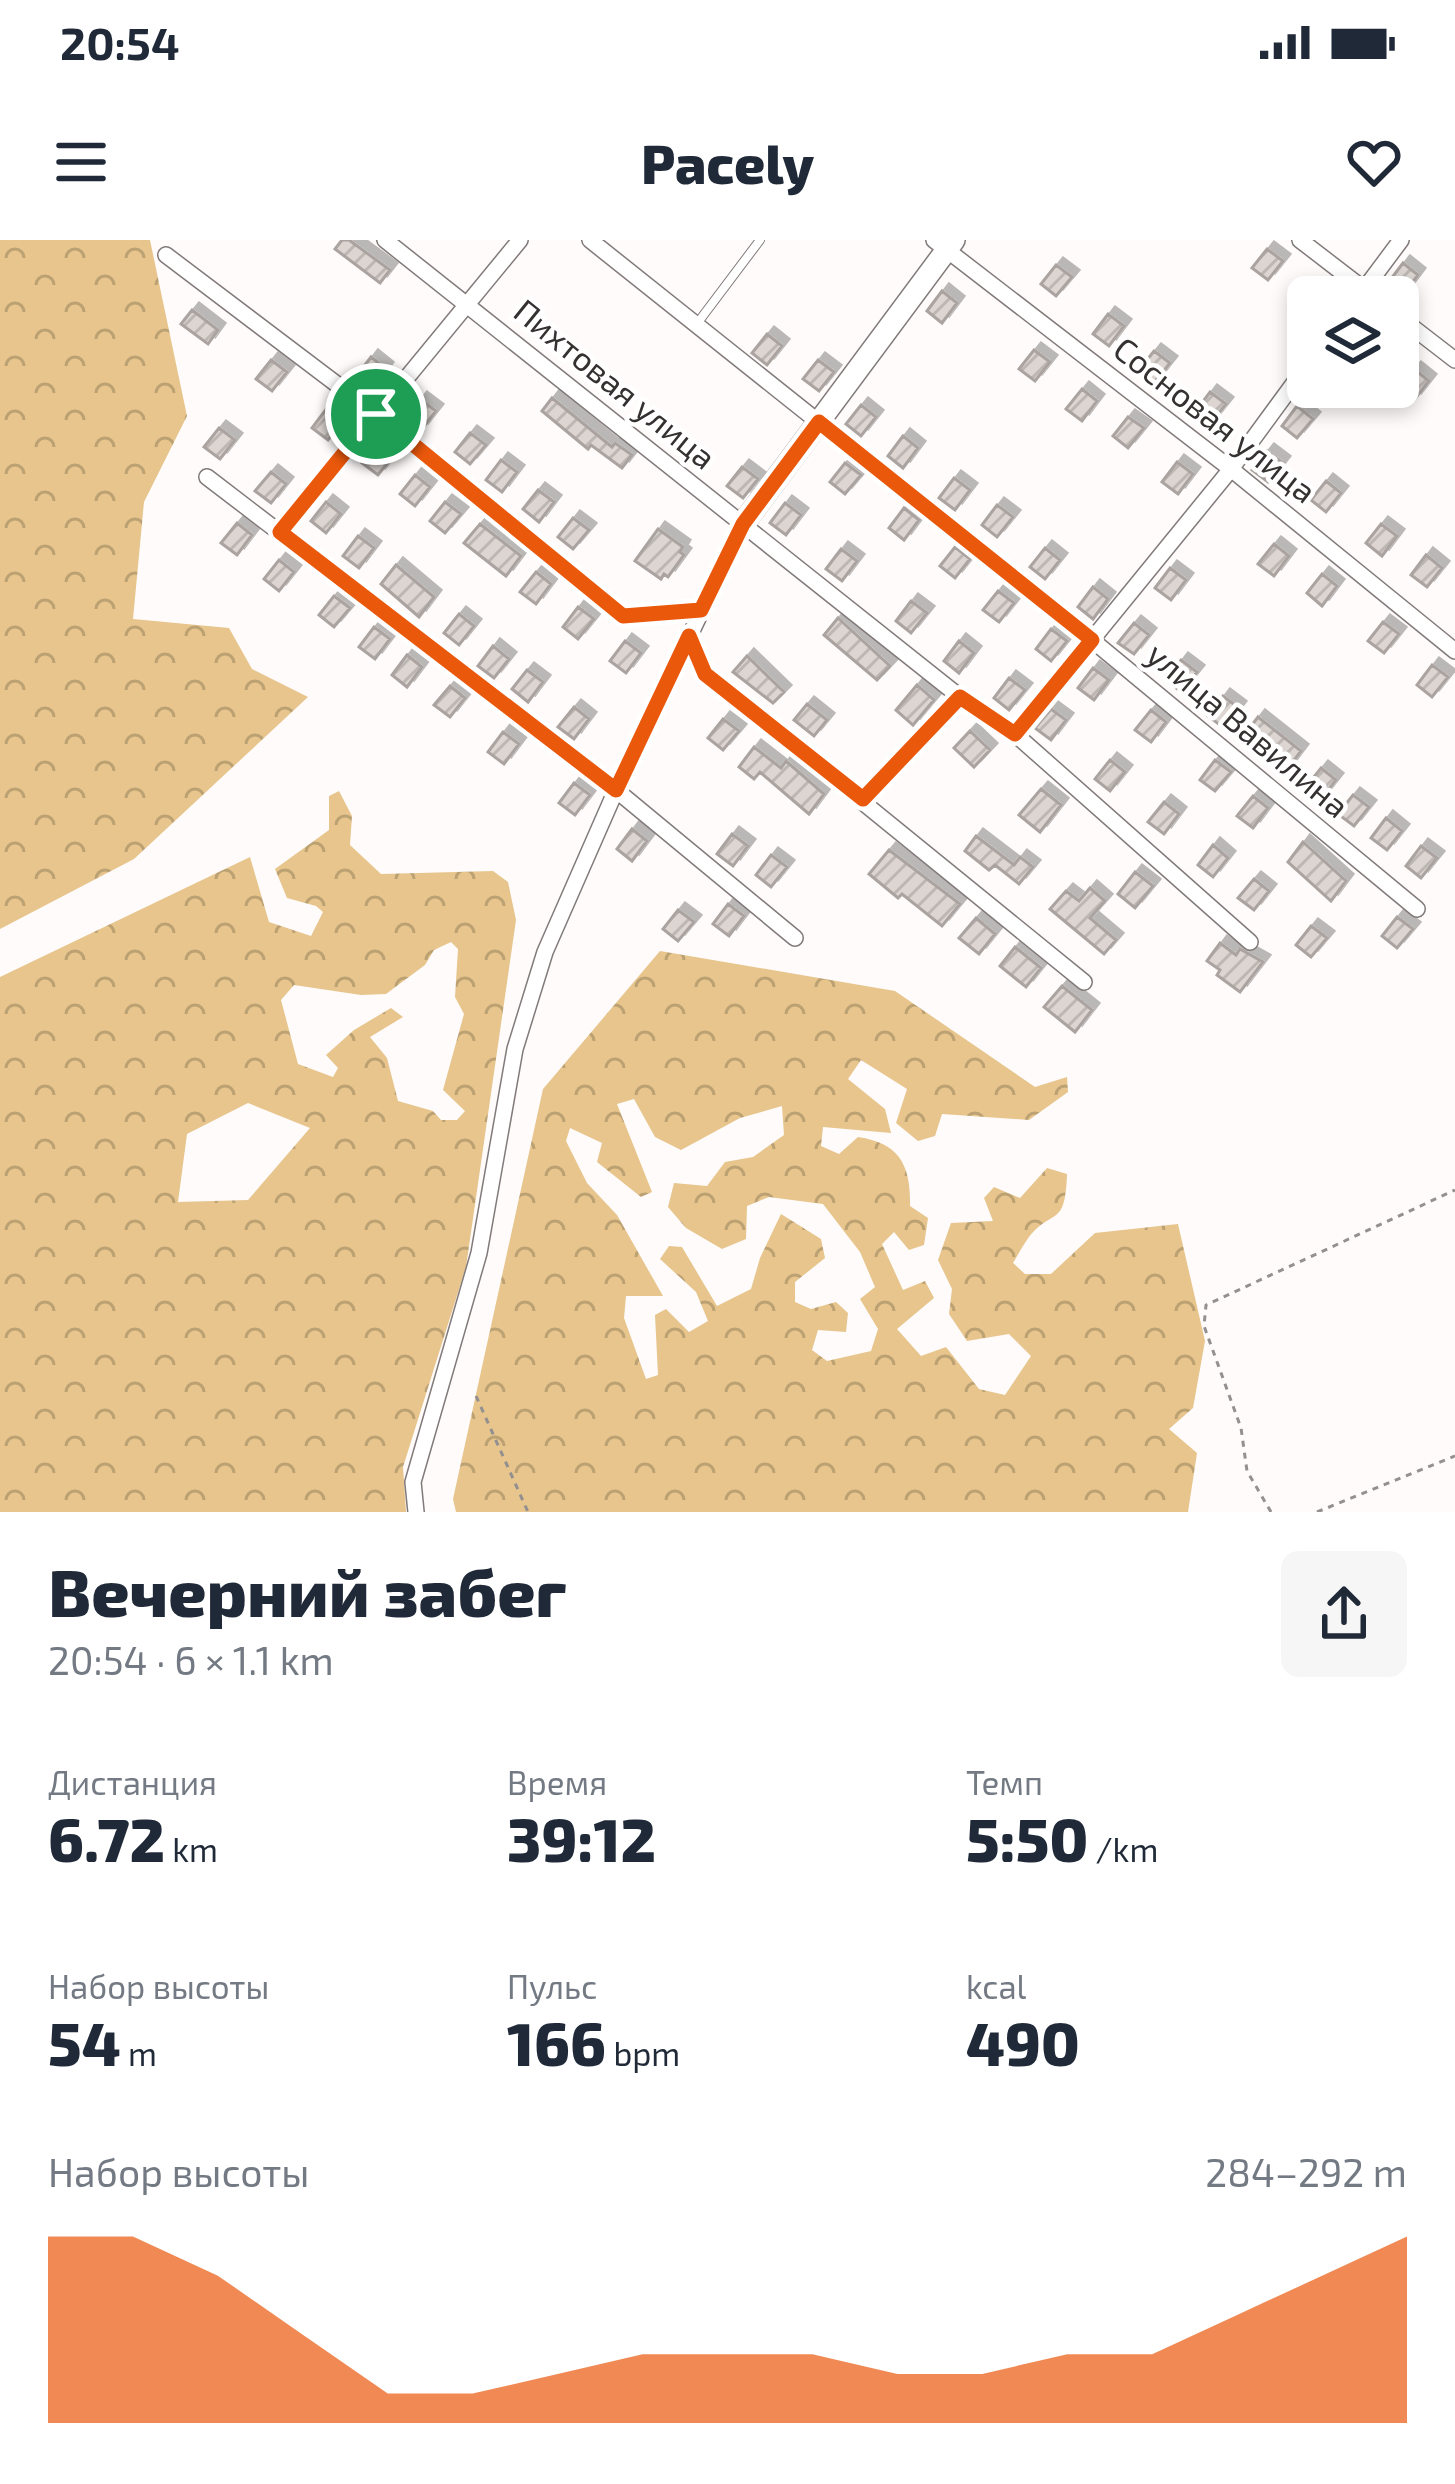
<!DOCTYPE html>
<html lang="ru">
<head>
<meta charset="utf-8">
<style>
  :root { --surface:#fff; --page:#f6f6f7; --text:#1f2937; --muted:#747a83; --accent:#ea580c }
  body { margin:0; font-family:"Exo 2",sans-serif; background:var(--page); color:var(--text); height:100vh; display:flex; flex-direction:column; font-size:45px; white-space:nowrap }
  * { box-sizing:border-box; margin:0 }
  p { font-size:39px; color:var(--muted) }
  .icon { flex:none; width:66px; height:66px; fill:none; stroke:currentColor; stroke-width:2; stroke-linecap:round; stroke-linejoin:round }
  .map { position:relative; height:1272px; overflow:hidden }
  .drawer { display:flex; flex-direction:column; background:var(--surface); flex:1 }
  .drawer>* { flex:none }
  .buttons { position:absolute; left:1287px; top:36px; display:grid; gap:24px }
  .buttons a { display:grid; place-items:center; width:132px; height:132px; border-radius:18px; background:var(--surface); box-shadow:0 6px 18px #0003; font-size:60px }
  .pin { position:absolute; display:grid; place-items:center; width:102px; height:102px; color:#fff; margin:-51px; border:6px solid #fff; border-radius:50%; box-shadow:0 3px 12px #0007 }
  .round { display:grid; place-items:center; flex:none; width:126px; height:126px; border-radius:18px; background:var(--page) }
  .overview { display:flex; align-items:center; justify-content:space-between; height:204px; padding:0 48px }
  h1 { font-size:66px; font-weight:800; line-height:90px }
  .figures { display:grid; grid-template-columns:repeat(3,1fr); gap:18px; height:204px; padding:12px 48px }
  .figures div { display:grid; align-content:center }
  .figures b { font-size:60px; font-weight:800 }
  .figures small { font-size:33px; font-weight:400 }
  .figures p { font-size:33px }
  .chart { height:336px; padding:24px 48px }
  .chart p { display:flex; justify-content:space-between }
  .chart svg { width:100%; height:216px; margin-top:12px; fill:var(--accent); opacity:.7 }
  .status { display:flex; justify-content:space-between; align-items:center; height:84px; padding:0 60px; background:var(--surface); direction:ltr }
  .status svg { height:33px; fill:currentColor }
  header { display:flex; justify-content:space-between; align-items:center; height:156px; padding:0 48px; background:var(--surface); font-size:54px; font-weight:800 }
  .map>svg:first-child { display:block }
  .forest { fill:url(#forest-crowns); fill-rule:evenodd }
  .building { fill:url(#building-hatch); stroke:#aaa3a0; stroke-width:3; filter:url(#shadow) }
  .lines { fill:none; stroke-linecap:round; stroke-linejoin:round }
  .service-casing { stroke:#827a7a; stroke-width:10 }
  .minor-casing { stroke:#827a7a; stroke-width:18 }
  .tertiary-casing { stroke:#827a7a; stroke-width:24 }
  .path { stroke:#93908f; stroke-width:3; stroke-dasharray:6 6; stroke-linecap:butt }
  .service { stroke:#fff; stroke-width:8 }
  .minor { stroke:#fff; stroke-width:15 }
  .tertiary { stroke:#fff; stroke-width:21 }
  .route-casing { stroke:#fff; stroke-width:24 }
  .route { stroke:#ea580c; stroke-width:15 }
  .labels { text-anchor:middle; stroke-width:9; stroke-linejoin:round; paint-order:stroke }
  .street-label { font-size:33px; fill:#343130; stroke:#fff }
</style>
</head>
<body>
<div class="status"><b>20:54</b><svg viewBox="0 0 49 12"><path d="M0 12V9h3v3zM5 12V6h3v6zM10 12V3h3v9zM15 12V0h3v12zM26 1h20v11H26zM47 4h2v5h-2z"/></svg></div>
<header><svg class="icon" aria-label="menu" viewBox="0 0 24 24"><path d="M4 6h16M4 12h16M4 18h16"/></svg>Pacely<svg class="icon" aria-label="heart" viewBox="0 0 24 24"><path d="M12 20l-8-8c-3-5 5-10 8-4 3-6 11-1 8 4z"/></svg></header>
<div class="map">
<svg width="1455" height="1272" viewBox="0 0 1455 1272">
  <defs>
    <pattern id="forest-crowns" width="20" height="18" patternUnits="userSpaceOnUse" patternTransform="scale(3)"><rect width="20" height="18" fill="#e7c58c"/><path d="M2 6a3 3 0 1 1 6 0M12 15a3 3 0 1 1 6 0" fill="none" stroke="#bca173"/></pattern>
    <pattern id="building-hatch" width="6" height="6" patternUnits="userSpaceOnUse" patternTransform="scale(3)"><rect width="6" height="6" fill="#dcd5d1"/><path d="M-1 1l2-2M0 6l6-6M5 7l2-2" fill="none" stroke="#bdb7b4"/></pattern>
    <filter id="shadow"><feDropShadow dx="7" dy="-7" stdDeviation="0" flood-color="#0004"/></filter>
  </defs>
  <rect width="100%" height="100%" fill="#fefbfa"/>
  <path class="forest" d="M0,0H150L187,176L144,262L133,379L229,388L252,429L308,457L134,619L0,689Z
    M339,551L352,576L350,605L381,634L493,631L508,642L516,680L466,1027L403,1227L406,1272H0V737L250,617L269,682L311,696L323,672L316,666L287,658L275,629L329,590V556ZM451,702L458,709L455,757L464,774L443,850L465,871L457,880H441L433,871L398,861L387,818L370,797L403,777L391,768L354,790L326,815L338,828L333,837L298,824L281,760L294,745L361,755L386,754L425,725L434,710ZM248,863L310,888L248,960L178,962L187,894Z
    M660,711L895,751L1035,847L1067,837L1068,852L1029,880L942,874L935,896L918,901L896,883L907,849L861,820L848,839L885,869L891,893L823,887L821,906L839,914L858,897C900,903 911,926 910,966L928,978L924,1005L909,1010L894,992L882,1004L903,1050L925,1041L934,1058L897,1089L921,1116L946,1107L979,1149L1005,1155L1031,1116L1009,1094L967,1101L949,1074L952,1049L938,1020L951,983L993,981L984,958L994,947L1020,958L1047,928L1067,934C1065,989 1053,967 1029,997C1023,1005 1018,1015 1013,1023L1025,1034H1051L1095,993L1178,984L1205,1101L1193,1168L1169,1189L1197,1213L1188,1272H456L453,1259L543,849ZM634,859L655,897L681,910L740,878L782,866L784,895L753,917L725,922L707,946L674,943L668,967L686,988L722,1009L746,999L747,966L769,957L823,964L860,1012L875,1047L860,1059L878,1089L871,1111L827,1121L812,1110L818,1090L846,1092L848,1073L836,1062L811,1069L795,1062V1042L825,1018L821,999L781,974L760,1018L751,1049L717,1066L682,1007L669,1006L660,1019L696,1052L708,1081L689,1092L666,1069L655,1075L658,1135L646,1139L624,1078L626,1056H663L617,975L587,943L566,901L570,888L602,903L597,922L641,957L652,952L617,864Z"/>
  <path class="building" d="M342,0H349L390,30L380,43L335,9Z
    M1267,9L1283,21L1268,40L1252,28Z
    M1403,23L1418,35L1403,55L1388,43Z
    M1056,25L1072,37L1056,56L1041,44Z
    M942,51L957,63L942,83L927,71Z
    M192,70L218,90L208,104L181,84Z
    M1108,74L1124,86L1109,106L1093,94Z
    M767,94L782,106L767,125L752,113Z
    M1034,110L1050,122L1035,141L1019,129Z
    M1154,111L1170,123L1155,142L1139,130Z
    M371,117L386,129L371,149L356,137Z
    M271,120L287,132L272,151L256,139Z
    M818,120L834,132L819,151L803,139Z
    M1414,129L1429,141L1414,160L1398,148Z
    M1082,149L1097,161L1082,181L1066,169Z
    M1210,152L1226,164L1210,184L1195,172Z
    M552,158L612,207L615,203L632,215L622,228L591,205L588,209L542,171Z
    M420,159L436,171L421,190L405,178Z
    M861,165L876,177L861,196L846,184Z
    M1297,166L1313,179L1297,198L1282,186Z
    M327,168L343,180L328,200L312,188Z
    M1128,177L1144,188L1128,208L1113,196Z
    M219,188L235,200L220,219L204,207Z
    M470,193L486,205L470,224L455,212Z
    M903,196L918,208L903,228L888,216Z
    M377,204L393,216L378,235L362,223Z
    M1267,211L1283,223L1268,242L1252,230Z
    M501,220L517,232L502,252L486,240Z
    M1177,222L1193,234L1178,254L1162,242Z
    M845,223L861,235L845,254L830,242Z
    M742,227L758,239L743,258L727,246Z
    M271,232L286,244L271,263L255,251Z
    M415,235L430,247L415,266L400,254Z
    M954,238L970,250L955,270L939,258Z
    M1326,241L1341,253L1326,272L1311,260Z
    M538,250L554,262L539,282L523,269Z
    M326,262L341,274L326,293L311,281Z
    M445,262L461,274L445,293L430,281Z
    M785,263L801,275L786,295L770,283Z
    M997,265L1013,277L997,297L982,285Z
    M904,268L919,280L904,300L889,288Z
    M573,278L589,290L573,309L558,297Z
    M237,283L252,295L237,315L221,303Z
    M480,284L521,316L506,336L464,303Z
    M1381,284L1397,296L1382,316L1366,303Z
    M658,289L683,307L680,312L684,315L668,337L664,334L661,339L635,321Z
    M358,296L374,308L359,328L343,316Z
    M1274,304L1289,316L1274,336L1258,324Z
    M955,307L970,319L955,338L940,326Z
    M1045,308L1060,320L1045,339L1030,327Z
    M841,309L857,321L842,341L826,329Z
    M1426,315L1442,328L1427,347L1411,335Z
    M279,320L294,332L279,351L264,339Z
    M396,325L434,357L419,377L381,344Z
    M1170,328L1186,340L1171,360L1155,348Z
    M536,332L551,344L536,364L520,352Z
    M1322,334L1337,346L1322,366L1307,353Z
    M1093,347L1108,359L1093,379L1078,367Z
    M998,351L1014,363L999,382L983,370Z
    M334,356L350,368L334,387L319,375Z
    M911,361L927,373L911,393L896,381Z
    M578,367L594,379L578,399L563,387Z
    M459,374L474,386L459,405L444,393Z
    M838,378L890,426L877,440L824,395Z
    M1383,382L1399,394L1384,413L1368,401Z
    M1134,383L1149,395L1134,414L1118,403Z
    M374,387L390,399L375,419L359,407Z
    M1051,389L1067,401L1051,421L1036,409Z
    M625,401L641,413L626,433L610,421Z
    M959,401L974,413L959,433L944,421Z
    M493,406L509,419L494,438L478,426Z
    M407,415L422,427L407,447L392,435Z
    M747,416L784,452L773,463L733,432Z
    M1181,420L1197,432L1181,452L1166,440Z
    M1432,425L1448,437L1432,457L1417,445Z
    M1093,428L1109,440L1094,460L1078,448Z
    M527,430L543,442L528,462L512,449Z
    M1009,438L1025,450L1009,470L994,458Z
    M917,445L934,460L913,485L896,470Z
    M450,446L465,458L450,477L434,465Z
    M1223,456L1239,468L1224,488L1208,476Z
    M807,464L827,480L814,496L794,480Z
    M574,467L589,479L574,499L558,487Z
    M1051,469L1066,480L1051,500L1035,488Z
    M1151,470L1166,482L1151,502L1135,490Z
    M1258,477L1301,511L1286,531L1243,497Z
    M723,479L739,491L723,510L708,498Z
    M970,491L990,510L974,527L954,508Z
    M503,492L519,504L504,524L488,512Z
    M754,507L781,528L786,521L824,554L809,574L760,532L754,539L739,527Z
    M1110,520L1125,532L1110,551L1095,539Z
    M1215,520L1231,532L1215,551L1200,540Z
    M1321,528L1336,540L1321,559L1306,547Z
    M574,543L590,555L575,575L559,563Z
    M1041,549L1061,565L1040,592L1019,575Z
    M1353,555L1369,567L1354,586L1338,574Z
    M1253,556L1268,568L1253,588L1237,576Z
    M1164,562L1179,574L1164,594L1148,582Z
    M1386,578L1402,591L1387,610L1371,598Z
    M632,589L647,601L632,621L617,609Z
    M732,594L748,606L733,626L717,614Z
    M976,596L1014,625L1020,617L1033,627L1019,644L995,625L989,630L965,611Z
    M1303,602L1346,641L1331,661L1288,622Z
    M1213,605L1228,618L1213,637L1198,625Z
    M1421,606L1437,618L1421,638L1406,626Z
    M889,610L960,664L942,686L902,654L898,658L869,634Z
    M771,615L787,627L771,647L756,635Z
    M1135,632L1153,646L1135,668L1118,654Z
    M1254,639L1269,651L1254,670L1238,658Z
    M1090,648L1105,661L1090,678L1116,700L1104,714L1050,669L1066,651L1079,661Z
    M728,664L744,676L729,696L713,684Z
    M678,670L694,682L678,701L663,689Z
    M1397,677L1413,689L1397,708L1382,696Z
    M976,678L995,694L979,714L959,698Z
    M1311,686L1327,698L1311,717L1296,705Z
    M1220,703L1236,715L1240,709L1263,722L1240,752L1217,735L1220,730L1207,721Z
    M1015,707L1041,728L1026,747L1000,726Z
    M1062,746L1092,770L1075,792L1044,767Z"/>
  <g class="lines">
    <defs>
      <path id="service" d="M696,85L760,0"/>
      <path id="minor" d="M385,0L960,457L1015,494L1250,702
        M590,0L1092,400L1417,669
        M934,0L1231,229L1455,411
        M1300,0L1374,57
        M166,15L376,174L623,376L702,370
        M1360,55L1401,0
        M1398,76L1455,120
        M207,237L616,550L795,698
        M280,292L520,0
        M689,396L705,434L1084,742
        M1015,494L1231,229L1308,124
        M863,559L960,457
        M416,1272L413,1242L479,1013L515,809L545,712L616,550L743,284"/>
      <path id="tertiary" d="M743,284L954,0"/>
    </defs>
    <use href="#service" class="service-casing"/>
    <use href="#minor" class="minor-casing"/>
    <use href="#tertiary" class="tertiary-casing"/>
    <path class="path" d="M476,1156L528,1272
      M1271,1272L1247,1231L1241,1188L1204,1086L1206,1065L1455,950
      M1317,1272L1455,1216"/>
    <use href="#service" class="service"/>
    <use href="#minor" class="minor"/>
    <use href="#tertiary" class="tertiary"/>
  </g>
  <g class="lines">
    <defs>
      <path id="route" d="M376,174L623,376L701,370L743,284L819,182L1092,400L1015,494L960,457L863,559L705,434L689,396L616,550L280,292Z"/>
    </defs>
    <use href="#route" class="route-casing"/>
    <use href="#route" class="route"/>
  </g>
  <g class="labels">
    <g class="street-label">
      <text transform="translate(615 144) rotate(39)" y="12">Пихтовая улица</text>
      <text transform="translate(1215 180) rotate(38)" y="12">Сосновая улица</text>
      <text transform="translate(1248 490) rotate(40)" y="12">улица Вавилина</text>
    </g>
  </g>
</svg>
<div class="buttons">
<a><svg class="icon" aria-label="layers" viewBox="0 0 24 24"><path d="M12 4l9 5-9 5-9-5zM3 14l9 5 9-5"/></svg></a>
</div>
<div class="pin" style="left:376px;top:174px;background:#1e9e55"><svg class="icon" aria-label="arrive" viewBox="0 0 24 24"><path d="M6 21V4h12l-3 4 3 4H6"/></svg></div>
</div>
<section class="drawer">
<div class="overview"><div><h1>Вечерний забег</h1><p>20:54 · 6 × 1.1 km</p></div><a class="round"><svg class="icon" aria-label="share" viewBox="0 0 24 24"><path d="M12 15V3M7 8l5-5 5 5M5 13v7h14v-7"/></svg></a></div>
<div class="figures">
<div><p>Дистанция</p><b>6.72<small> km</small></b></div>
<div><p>Время</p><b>39:12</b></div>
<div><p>Темп</p><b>5:50<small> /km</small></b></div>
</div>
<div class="figures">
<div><p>Набор высоты</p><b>54<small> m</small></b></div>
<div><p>Пульс</p><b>166<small> bpm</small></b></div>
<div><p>kcal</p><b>490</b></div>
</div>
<div class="chart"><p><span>Набор высоты</span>284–292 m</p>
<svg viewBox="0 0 160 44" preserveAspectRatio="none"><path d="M0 44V6L10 6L20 14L30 26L40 38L50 38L60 34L70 30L80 30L90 30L100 34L110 34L120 30L130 30L140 22L150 14L160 6V44z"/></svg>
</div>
</section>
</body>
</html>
